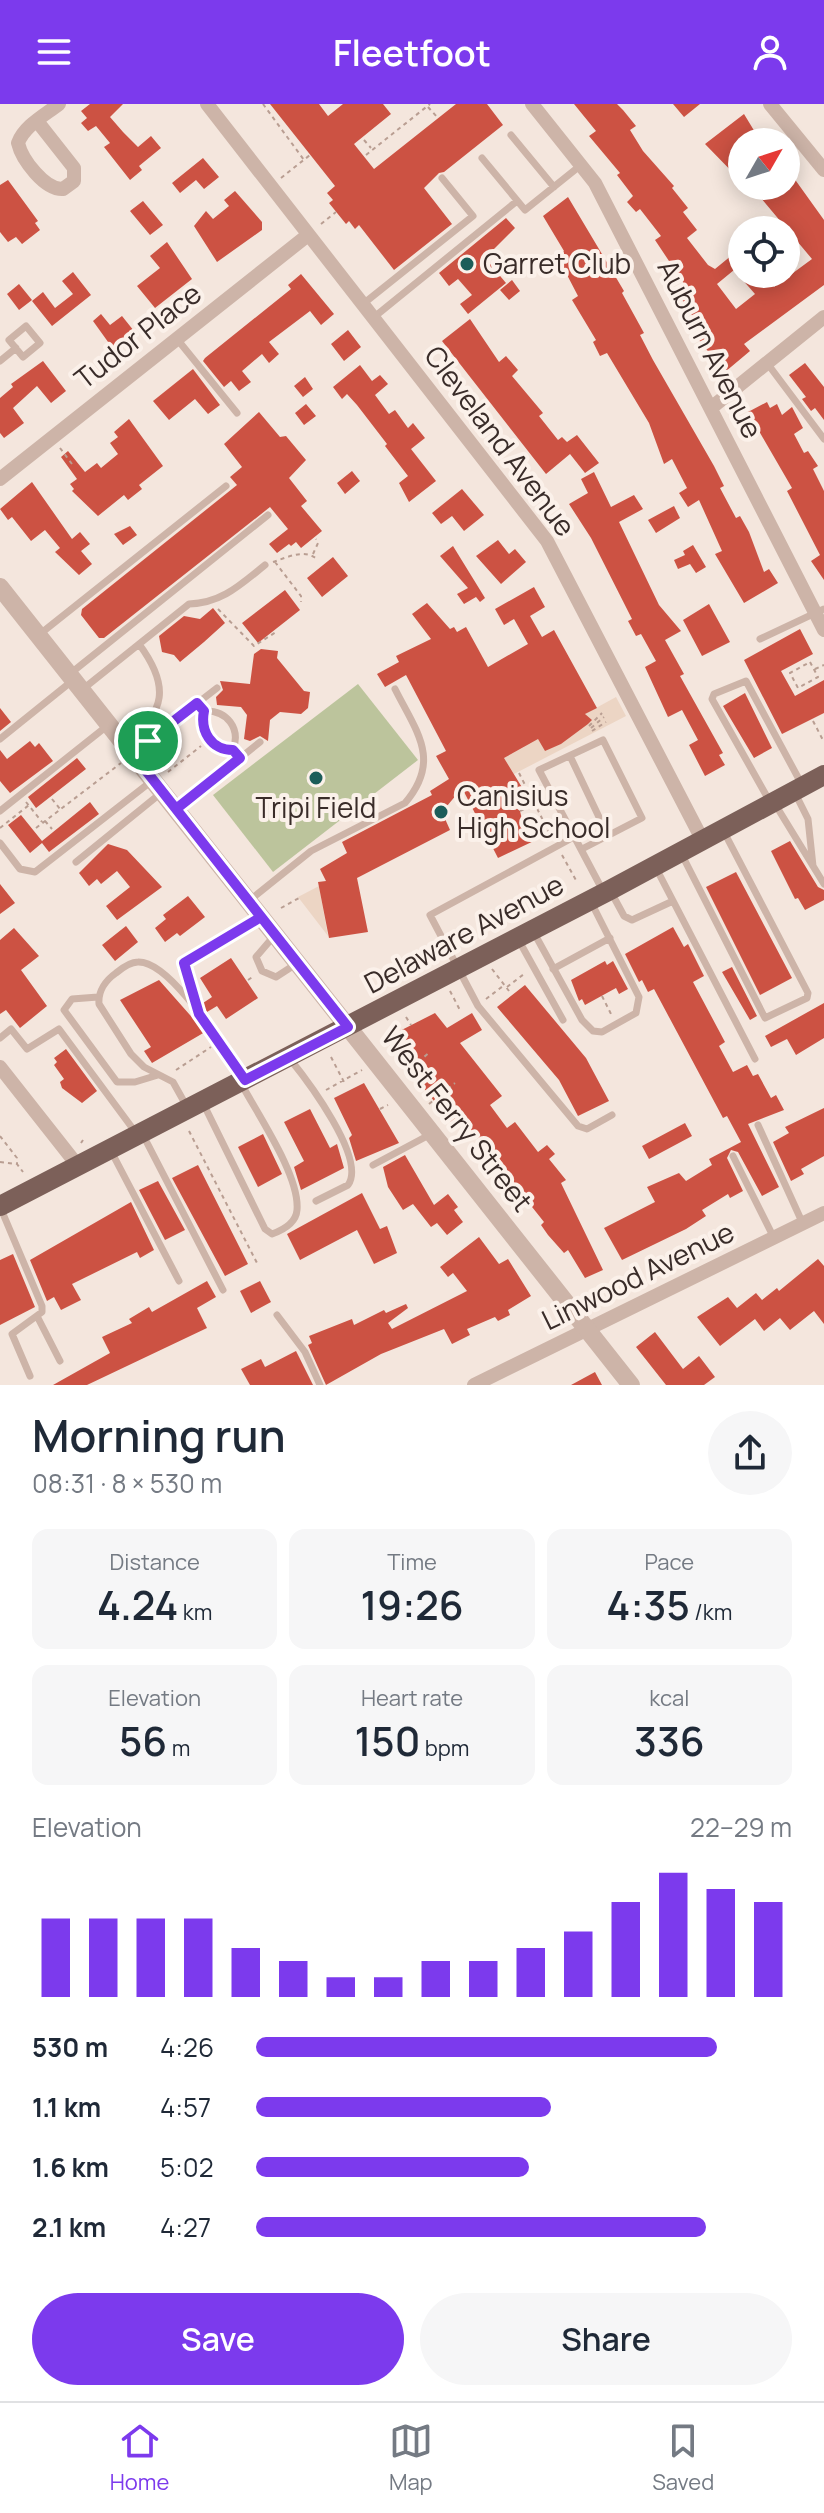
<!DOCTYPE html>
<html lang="en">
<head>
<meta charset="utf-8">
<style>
  :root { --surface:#fff; --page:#f6f6f7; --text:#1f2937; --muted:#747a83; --line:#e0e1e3; --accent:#7c3aed }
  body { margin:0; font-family:Manrope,sans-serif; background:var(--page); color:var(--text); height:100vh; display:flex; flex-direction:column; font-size:30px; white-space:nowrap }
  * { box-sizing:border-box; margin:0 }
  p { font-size:26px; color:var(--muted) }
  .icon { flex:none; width:44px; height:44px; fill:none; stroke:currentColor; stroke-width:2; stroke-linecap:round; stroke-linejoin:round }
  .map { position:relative; height:1281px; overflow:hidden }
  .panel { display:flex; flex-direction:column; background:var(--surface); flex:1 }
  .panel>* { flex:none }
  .needle { width:52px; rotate:51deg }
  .fabs { position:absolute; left:728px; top:24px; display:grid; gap:16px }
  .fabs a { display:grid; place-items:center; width:72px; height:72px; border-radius:50%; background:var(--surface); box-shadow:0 4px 20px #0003; font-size:40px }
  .pin { position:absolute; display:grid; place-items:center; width:68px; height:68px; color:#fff; margin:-34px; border:4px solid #fff; border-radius:50%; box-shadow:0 2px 8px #0007 }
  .round { display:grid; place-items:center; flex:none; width:84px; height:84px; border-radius:42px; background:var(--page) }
  .head { display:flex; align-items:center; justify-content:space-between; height:136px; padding:0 32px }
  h1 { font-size:44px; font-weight:600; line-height:60px }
  .metrics { display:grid; grid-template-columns:repeat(3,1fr); gap:12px; height:136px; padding:8px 32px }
  .metrics div { display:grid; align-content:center; border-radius:16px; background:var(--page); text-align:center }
  .metrics b { font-size:40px; font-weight:600 }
  .metrics small { font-size:22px; font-weight:400 }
  .metrics p { font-size:22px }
  .chart { height:224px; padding:16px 32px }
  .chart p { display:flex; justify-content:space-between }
  .chart svg { width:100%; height:144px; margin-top:8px; stroke:var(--accent); stroke-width:6 }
  .primary-button { display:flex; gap:16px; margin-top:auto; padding:16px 32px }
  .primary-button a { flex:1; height:92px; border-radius:48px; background:var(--accent); color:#fff; font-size:32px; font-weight:600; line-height:92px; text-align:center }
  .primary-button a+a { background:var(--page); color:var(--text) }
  ul { padding:0 32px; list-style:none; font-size:26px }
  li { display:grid; grid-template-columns:128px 96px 1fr; align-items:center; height:60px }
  li i { height:20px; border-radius:10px; background:var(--accent) }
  header { display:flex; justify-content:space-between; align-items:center; height:104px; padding:0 32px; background:var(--accent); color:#fff; font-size:36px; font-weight:600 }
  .tab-bar { display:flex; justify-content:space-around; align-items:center; height:112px; border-top:2px solid var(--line); background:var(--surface); font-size:22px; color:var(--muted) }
  .tab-bar a { display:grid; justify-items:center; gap:4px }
  .tab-bar .selected { color:var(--accent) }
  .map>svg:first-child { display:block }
  .green { fill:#bcc49c }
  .plaza { fill:#ecd5c4 }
  .building { fill:#cc5243; fill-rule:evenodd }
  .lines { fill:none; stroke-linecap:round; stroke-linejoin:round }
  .path { stroke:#b99e92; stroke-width:2; stroke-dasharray:4 4; stroke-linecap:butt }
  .service { stroke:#cdb4a8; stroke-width:7 }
  .minor { stroke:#cdb4a8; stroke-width:14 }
  .tertiary { stroke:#cdb4a8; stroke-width:18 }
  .primary { stroke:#7c6059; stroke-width:20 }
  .route-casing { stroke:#fff; stroke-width:16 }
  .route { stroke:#7c3aed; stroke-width:10 }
  .poi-dot { fill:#1c5d59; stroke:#fbf1ea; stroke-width:3 }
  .labels { text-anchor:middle; stroke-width:8; stroke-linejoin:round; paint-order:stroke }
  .poi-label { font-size:28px; fill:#392c29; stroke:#fbf1ea; text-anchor:start }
  .street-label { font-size:28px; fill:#392c29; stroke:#fbf1ea }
</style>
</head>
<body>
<header><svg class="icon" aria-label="menu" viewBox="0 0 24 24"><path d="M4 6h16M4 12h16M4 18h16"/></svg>Fleetfoot<svg class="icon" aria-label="person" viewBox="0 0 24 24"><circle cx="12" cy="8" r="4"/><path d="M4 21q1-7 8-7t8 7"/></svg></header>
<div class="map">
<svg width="824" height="1281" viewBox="0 0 824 1281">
  <rect width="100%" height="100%" fill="#f4e6dd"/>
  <path class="green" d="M358,580L418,656L273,768L213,691Z"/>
  <path class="plaza" d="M616,593L626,612L514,670L504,654L524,643L522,635L537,633L545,646L561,640L591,617L585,610Z
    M319,782L328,832L298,793Z"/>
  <path class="building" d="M90,0H123L110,13L123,28L138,43L151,32L161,44L139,62L142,66L130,76L104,43L110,39L96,22L88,27L81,19L87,14L81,7Z
    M270,0H319L328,12L343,0H383L391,10L354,40L374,65L456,0H487L503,21L444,68L439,69L424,84L452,120L394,166L359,121L355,125L349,117L346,120L329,99L333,96L327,89L335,82Z
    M574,0H617L623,6L636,22L630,26L643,47L674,82L672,84L688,104L683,108L697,126L687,134L708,161L715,165L737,147L742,152V170H764L774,183L812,155L751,82H786V63L824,116V181L744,240L750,247L725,268L698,235L704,231L680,192L685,188L681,184L685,181L655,136L661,132L640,105L636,108L627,98L633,92L617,71L620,69L589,32L596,27ZM734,166L755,190L736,205L717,180Z
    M673,0H700L684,13Z
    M744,10L761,38H742V78L705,40Z
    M203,54L219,73L204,85L196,76L180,89L172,79Z
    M8,76L38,117L35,119L40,126L22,140L16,133L8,138L0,128V81Z
    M235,87L262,118V126L217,158L194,122L206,107L213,115L229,102L224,96Z
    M568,93L624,187L622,189L644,229L640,231L653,256L714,362L724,382L720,384L736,414L740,412L749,428L764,468L769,465L778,479L744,499L715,450L722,447L699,396L688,403L679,389L687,384L672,355L664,360L649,319L607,249L600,252L593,238L596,236L572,196L578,192L565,167L561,169L552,154L564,147L543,112Z
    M143,97L163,121L150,131L130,107Z
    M506,114L515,124L485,154L506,179L468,210L460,200L472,191L458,175L449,182L439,169Z
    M167,138L192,175L155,204L137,182L160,164L150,152Z
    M73,168L91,191L52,222L32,197L43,188L55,204L73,190L62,177Z
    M301,170L334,210L321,221L310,207L269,238L279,250L269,259L262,250L242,267L251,278L239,287L231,277L224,283L203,257L205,254L291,185L288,181Z
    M512,176L520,187L509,196L500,186Z
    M19,180L32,196L19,206L7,190Z
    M101,210L110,221L122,212L138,232L116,249L93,217Z
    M470,215L499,258L506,252L518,266L512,272L543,309L539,312L558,336L562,333L567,338L577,331L599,359L585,369L570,350L546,370L442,237Z
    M348,226L361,243L344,257L331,240Z
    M43,257L66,287L51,299L37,282L13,304L24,319L4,334L0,329V294L13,283L11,280Z
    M805,259L824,283V316L815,304L811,307L802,295L806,293L789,271Z
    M360,261L372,277L380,271L388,280L375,291L389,310L395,306L408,324L413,319L425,334L411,345L436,377L409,398L399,379L408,372L385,342L387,340L357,301L347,290L342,295L333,283Z
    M193,265L220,301L208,310L195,295L169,316L153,297Z
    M305,273L313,285L303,293L294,282Z
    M767,298L770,304L777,300L782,311L792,303L803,324L794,330L804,349L808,347L818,362L813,365L824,387V476L811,457L820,451L787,387L792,384L748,308Z
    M306,300L316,312L304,321L295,309Z
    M259,308L280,333L286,332L306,356L289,374L307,397L301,402L322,427L301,444L296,438L291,442L289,440L277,449L269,440L288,425L270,403L104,534H99L81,511L82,505L237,381L230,373L242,363L224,340Z
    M129,315L163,362L139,381L142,385L128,396L124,391L98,412L72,387L74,385L70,380L77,375L61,353L68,347L85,368L97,359L101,364L118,350L110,339L118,333L114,328Z
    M352,367L360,377L345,390L337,379Z
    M594,368L611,403L634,391L643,405L619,418L659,501L681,527L665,536L684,570L680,572L723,649L719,651L725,661L705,672L689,641L698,636L682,606L668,613L645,563L656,557L641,530L636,532L628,517L632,515L591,434L569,400L588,389L581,375Z
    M32,378L72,435L80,428L90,440L81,447L92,460L79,471L55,448L60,444L45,426L31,437L12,413L8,416L0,405Z
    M462,385L484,411L464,427L452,412L441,420L432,409Z
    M674,402L680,414L656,429L648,416Z
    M130,422L137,431L123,441L114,430Z
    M498,436L509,450L515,445L526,458L501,480L476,452Z
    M693,441L706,463L696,469L690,460L678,465L674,456L685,451L683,447Z
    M453,442L485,494L480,498L476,493L464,500L457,490L468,484L440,452Z
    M333,453L348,472L322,493L307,474Z
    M534,483L545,503L530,512L542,533L554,526L597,604L585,610L592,616L588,620L561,640L545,647L538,635L504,654L523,685L504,695L520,707L524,724L530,721L538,735L498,754L462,684L442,708L450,726L357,774L368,828L329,834L318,778L326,777L320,765L347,749L342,738L432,691L430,687L449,675L436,652L446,647L406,571L385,583L377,570L399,558L396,552L431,535L412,510L427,499L450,525L454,523L457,528L466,523L488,563L528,540L514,515L504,521L495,505Z
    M285,486L300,506L258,539L242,519Z
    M709,500L730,538L702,552L683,516Z
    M213,504L225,519L204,538L180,558L174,551L162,548L159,532L184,512L200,515Z
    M800,525L813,550L781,567L795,592L824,576V609L782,630L744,556Z
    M261,545L278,547L277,554L304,587L310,588L308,604L301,610L280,608L270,616L268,637L260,632L250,637L244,635L247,611L241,603L217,601L216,593L223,586L220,577L250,580L254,550Z
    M745,589L772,644L754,654L723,602Z
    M0,604L11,618L0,627Z
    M30,637L35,643L39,639L53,657L10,689L0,677V646L7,655Z
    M77,654L86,665L36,704L28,693Z
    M90,698L99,710L49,748L42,739L30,749L8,721L21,711L42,737Z
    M790,737L818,783L824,786V796L805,806L798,794L795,795L771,747Z
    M108,740L127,746L162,783L117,816L106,802L130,783L117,767L101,780L97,775L89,782L79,769Z
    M736,768L792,874L760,891L706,783Z
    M0,780L15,799L0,810Z
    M188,792L205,813L180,832L177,829L165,838L155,824L166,815L163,811Z
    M126,822L138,838L115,857L102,841Z
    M673,823L684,843L688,840L704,872L693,878L725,938L719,942L733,968L747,961L753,972L758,970L771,994L776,991L784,1006L748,1020L779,1083L762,1092L738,1048L731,1046L727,1054L743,1087L730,1094L728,1090L702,1106L706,1112L686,1125L622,1156L604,1124L655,1098L647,1083L679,1069L686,1077L712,1061L709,1055L741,1038L727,1012L723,1014L654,885L648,888L642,876L639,878L625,850Z
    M14,824L39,852L21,866L47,902L20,924L6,906L0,910V836Z
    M231,854L258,894L226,915L217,902L207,908L204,905L203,899L212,893L200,874Z
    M605,857L607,861L613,857L628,885L619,890L616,884L585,901L582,895L579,897L571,876Z
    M732,863L757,912L750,916L722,868Z
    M159,876L205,928L152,959L144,947L151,943L120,896Z
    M525,881L586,954L609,997L578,1012L559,976L497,903Z
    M824,899V934L796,951L787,935L771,943L765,932Z
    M435,909L447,924L472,909L482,926L460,939L502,992L490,1001L507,1024L515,1018L538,1048L547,1041L555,1050L549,1055L566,1076L561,1079L603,1166L585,1174L568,1146L564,1149L548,1131L541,1121L544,1118L463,1016L455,1023L384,935Z
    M66,945L97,987L82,999L62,984L60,978L64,975L54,961L57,958L54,954Z
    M364,979L399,1039L356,1057L349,1034L352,1031L334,994Z
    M824,1004V1052L801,1065L804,1070L791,1077L773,1038L789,1029L785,1023Z
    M310,1005L330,1044L337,1040L344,1064L301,1086L294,1063L304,1057L284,1018Z
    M685,1019L692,1032L649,1055L642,1042Z
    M263,1030L282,1070L258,1083L238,1043Z
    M405,1051L434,1101L448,1090L458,1103L454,1106L463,1118L447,1131L437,1119L431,1123L413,1100L403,1106L388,1083L383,1063Z
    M198,1061L248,1160L225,1172L172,1074Z
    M158,1077L185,1126L165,1136L139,1086Z
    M362,1089L380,1125L387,1122L397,1149L374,1160L357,1126L300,1156L287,1130Z
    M131,1098L154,1146L140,1154L137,1148L72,1180L81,1196L61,1206L54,1193L47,1197L30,1156Z
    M479,1133L499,1160L508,1155L531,1192L508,1206L510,1211L498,1217L495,1213L467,1225L470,1231L452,1240L444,1225L381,1250L326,1281L308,1241L312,1239L309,1232L352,1215L354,1221L384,1206L386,1209L406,1200L408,1204L388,1219L392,1225L467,1187L453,1169L448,1173L440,1163Z
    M13,1150L35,1203L0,1221V1156Z
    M818,1155L824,1162V1220L814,1207L790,1226L780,1214L764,1227L755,1215L720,1242L697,1213L728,1193L737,1204L756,1189L762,1196L777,1184L779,1187Z
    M207,1177L216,1193L197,1204L207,1224L87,1281H53L110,1249L102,1233L132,1219L129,1215L149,1203L152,1208Z
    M260,1177L271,1198L251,1209L240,1187Z
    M655,1228L683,1265L699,1252L715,1273L704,1281H666L636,1243Z
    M296,1247L313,1281H250L241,1265L261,1255L265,1263Z
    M595,1268L602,1281H571Z"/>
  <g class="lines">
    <path class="path" d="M263,0L304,56
      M428,3L437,13
      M364,36L371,44
      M366,51L430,0
      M281,74L310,51
      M321,120L336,108
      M60,344L72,360
      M313,450L318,439L316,435
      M273,458C288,453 305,444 318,456
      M275,458L301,492V498
      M218,505L254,542L276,528
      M810,558L818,573L798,584L790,569Z
      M815,565L824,561
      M813,617L824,638
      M589,622L602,609
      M591,624L604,613
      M592,627L606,618
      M168,668L201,642
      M519,669L552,734
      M52,695L60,705
      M26,698L42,718
      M520,707L544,696
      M45,717L52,725
      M0,724L29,701
      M36,724L121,659
      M562,751L577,778
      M281,804L299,794
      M492,865L509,887
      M248,876L254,872
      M507,883L524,870
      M450,887L461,908
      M602,892L612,912
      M486,895L503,882
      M406,913L411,921
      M331,953L344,978
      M176,966L211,943
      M406,968L430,948
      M326,986L362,966
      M429,1000L455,979
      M380,1005L388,1001
      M189,1027L257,1159
      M0,1032L17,1054V1060
      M81,1039L83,1036
      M0,1058L17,1060L23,1068"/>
    <path class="service" d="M511,31L554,83
      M482,54L525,106L581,61
      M363,200L473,112L442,74
      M373,214L517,97
      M26,222L40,239L23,253L9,236Z
      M177,235L237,309
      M0,257L16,244
      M767,259L824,335
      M40,530L226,382
      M760,535L824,505
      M71,569L268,411
      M83,585L189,500C222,499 240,481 265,461
      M197,599L204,607C197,645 225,636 240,654
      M204,607C227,606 241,624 233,646
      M0,635L72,577
      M126,639C166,608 170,582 139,540
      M133,649L217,584
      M570,652L608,732
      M795,689L808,715L813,762
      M770,698L712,595L714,590L746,577L801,679
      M775,700L824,780
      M178,704L260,638
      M0,707L107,622
      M572,734L430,811L478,902L578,1022L587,1025L612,1011
      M0,739L20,765L35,768L153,676
      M582,745L642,714L603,636L539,666L603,787
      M682,751L765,914L807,894L808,889L723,726
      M76,758L161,689
      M656,764L755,955
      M611,788L624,812L632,816L673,797
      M250,796L311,747L405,699C442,656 416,627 395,585
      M533,827L582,916L593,927L602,928L636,909L639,893L591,798
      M274,832L256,853L262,867L276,873L296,860
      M518,835L563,916
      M553,865L610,834
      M98,893L72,895L64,906L117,978H135L158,971
      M198,905L184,859L260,815
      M0,934L11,925L27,945L59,925L136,1029
      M290,955C307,976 367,1055 348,1081L316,1097
      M203,999L265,1125L272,1130C283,1126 296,1119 297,1106C300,1072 258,1011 242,981
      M187,1003L173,978L144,963L131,950L99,900C98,887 106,876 116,869C122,864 131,858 138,858C172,857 224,946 242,972
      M758,1021L803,1120
      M143,1031L223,1186
      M111,1047L179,1177
      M733,1052L774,1134
      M373,1061L431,1030
      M1,1105L42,1202V1208L12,1230L30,1272
      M277,1211L305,1248L320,1281
      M37,1212L60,1257"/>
    <path class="minor" d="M207,0L547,437L703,737
      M532,0L595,79L824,526
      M770,0L824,66
      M37,17L74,64V77L63,85C45,86 22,56 18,39C24,22 45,11 59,0
      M711,304L824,213
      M0,375L308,131
      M0,963L78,1062
      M474,1281L824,1109"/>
    <path class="tertiary" d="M0,483L631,1281"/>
    <path class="primary" d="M0,1102L610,786L824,671"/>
  </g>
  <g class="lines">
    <defs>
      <path id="route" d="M148,637L132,649C175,704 218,759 261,813L184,859L199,910L245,976L348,923L176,705L240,654L233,646C211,646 200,627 204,607L197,599L148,637"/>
    </defs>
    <use href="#route" class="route-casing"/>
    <use href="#route" class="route"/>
  </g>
  <g class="poi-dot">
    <circle cx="467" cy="160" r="8"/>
    <circle cx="316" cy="674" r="8"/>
    <circle cx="441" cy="708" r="8"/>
  </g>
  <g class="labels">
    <g class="poi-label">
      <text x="483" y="170">Garret Club</text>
      <text x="457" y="702">Canisius<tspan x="457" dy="32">High School</tspan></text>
      <text x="316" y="714" text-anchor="middle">Tripi Field</text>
    </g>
    <g class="street-label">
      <text transform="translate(138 232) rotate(-38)" y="10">Tudor Place</text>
      <text transform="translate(710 245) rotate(63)" y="10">Auburn Avenue</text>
      <text transform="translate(500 337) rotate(53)" y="10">Cleveland Avenue</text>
      <text transform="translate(464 830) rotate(-28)" y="10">Delaware Avenue</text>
      <text transform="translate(457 1015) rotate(52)" y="10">West Ferry Street</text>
      <text transform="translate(638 1172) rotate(-26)" y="10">Linwood Avenue</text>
    </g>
  </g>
</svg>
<div class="fabs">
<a><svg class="needle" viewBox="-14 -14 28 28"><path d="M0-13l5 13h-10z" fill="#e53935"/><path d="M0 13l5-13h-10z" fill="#747a83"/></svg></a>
<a><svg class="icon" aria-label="locate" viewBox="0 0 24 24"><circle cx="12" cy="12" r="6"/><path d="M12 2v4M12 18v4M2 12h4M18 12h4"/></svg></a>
</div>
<div class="pin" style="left:148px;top:637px;background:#1e9e55"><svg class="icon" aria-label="arrive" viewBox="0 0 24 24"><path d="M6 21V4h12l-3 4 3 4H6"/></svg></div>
</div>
<section class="panel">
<div class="head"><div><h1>Morning run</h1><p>08:31 · 8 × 530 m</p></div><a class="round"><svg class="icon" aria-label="share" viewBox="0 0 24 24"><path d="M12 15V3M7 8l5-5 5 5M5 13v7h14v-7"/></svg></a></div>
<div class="metrics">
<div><p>Distance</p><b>4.24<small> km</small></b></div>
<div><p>Time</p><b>19:26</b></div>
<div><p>Pace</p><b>4:35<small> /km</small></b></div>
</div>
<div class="metrics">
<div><p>Elevation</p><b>56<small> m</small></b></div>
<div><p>Heart rate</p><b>150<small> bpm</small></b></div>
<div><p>kcal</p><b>336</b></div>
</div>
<div class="chart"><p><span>Elevation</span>22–29 m</p>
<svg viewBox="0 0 160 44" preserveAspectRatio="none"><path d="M5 44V20M15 44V20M25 44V20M35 44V20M45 44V29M55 44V33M65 44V38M75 44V38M85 44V33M95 44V33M105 44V29M115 44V24M125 44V15M135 44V6M145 44V11M155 44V15"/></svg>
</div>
<ul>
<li><b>530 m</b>4:26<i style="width:86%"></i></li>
<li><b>1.1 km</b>4:57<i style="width:55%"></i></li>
<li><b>1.6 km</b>5:02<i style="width:51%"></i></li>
<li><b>2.1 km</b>4:27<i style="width:84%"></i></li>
</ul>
<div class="primary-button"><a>Save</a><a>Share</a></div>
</section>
<nav class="tab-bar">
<a class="selected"><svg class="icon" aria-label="home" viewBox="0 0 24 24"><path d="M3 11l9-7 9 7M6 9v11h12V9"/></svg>Home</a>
<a><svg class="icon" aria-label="map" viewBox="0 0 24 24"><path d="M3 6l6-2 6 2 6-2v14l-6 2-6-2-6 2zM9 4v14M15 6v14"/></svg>Map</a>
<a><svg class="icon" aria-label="saved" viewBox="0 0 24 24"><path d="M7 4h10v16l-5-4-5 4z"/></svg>Saved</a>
</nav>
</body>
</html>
